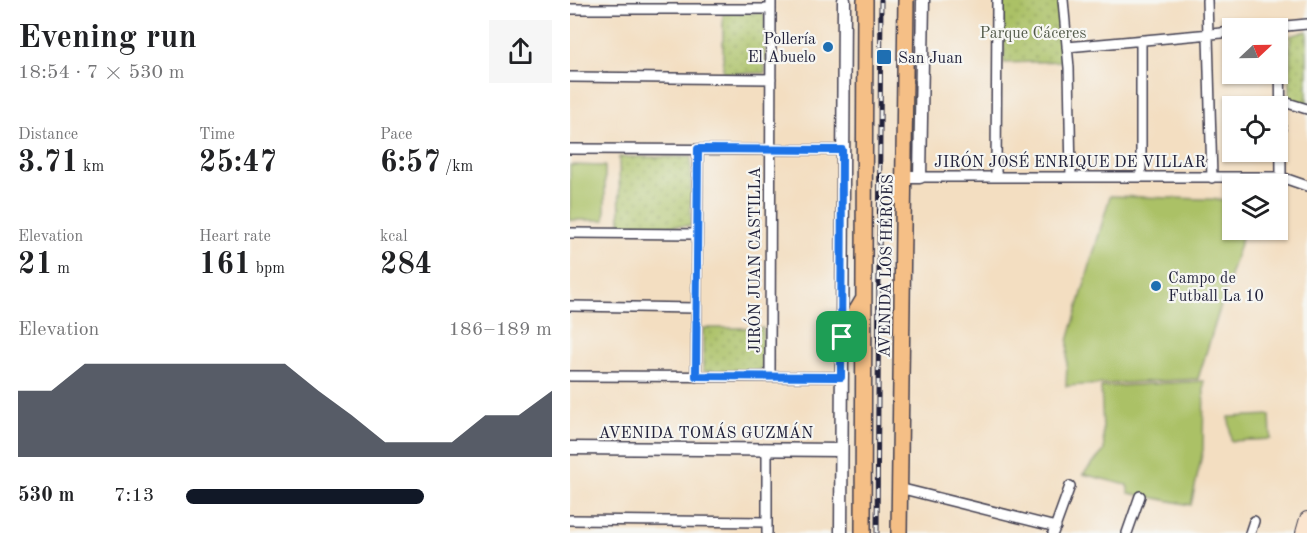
<!DOCTYPE html>
<html lang="en">
<head>
<meta charset="utf-8">
<style>
  :root { --surface:#fff; --page:#f6f6f6; --text:#202124; --muted:#757577; --accent:#111827 }
  body { margin:0; font-family:"Old Standard TT",serif; background:var(--page); color:var(--text); height:100vh; display:flex; flex-direction:column; font-size:22px; white-space:nowrap }
  * { box-sizing:border-box; margin:0 }
  p { font-size:20px; color:var(--muted) }
  .icon { flex:none; width:33px; height:33px; fill:none; stroke:currentColor; stroke-width:2; stroke-linecap:round; stroke-linejoin:round }
  .map { position:relative; flex:1; overflow:hidden }
  .details { display:flex; flex-direction:column; background:var(--surface); width:570px }
  .details>* { flex:none }
  .needle { width:39px; rotate:68deg }
  .fabs { position:absolute; left:652px; top:18px; display:grid; gap:12px }
  .fabs a { display:grid; place-items:center; width:66px; height:66px; border-radius:0px; background:var(--surface); box-shadow:0 2px 4px #0004; font-size:30px }
  .pin { position:absolute; display:grid; place-items:center; width:51px; height:51px; color:#fff; margin:-26px; border-radius:12px; box-shadow:0 3px 9px #0006 }
  .round { display:grid; place-items:center; flex:none; width:63px; height:63px; border-radius:0px; background:var(--page) }
  .headline { display:flex; align-items:center; justify-content:space-between; height:102px; padding:0 18px }
  h1 { font-size:33px; font-weight:700; line-height:45px }
  .metrics { display:grid; grid-template-columns:repeat(3,1fr); gap:9px; height:102px; padding:6px 18px }
  .metrics div { display:grid; align-content:center }
  .metrics b { font-size:30px; font-weight:700 }
  .metrics small { font-size:16px; font-weight:400 }
  .metrics p { font-size:16px }
  .chart { height:168px; padding:12px 18px }
  .chart p { display:flex; justify-content:space-between }
  .chart svg { width:100%; height:108px; margin-top:6px; fill:var(--accent); opacity:.7 }
  ul { padding:0 18px; list-style:none; font-size:20px }
  li { display:grid; grid-template-columns:96px 72px 1fr; align-items:center; height:45px }
  li i { height:15px; border-radius:8px; background:var(--accent) }
  main { display:flex; flex:1; min-height:0 }
  .map>svg:first-child { display:block }
  .green { fill:url(#green-dots); stroke:#667250; stroke-width:1.5 }
  .pitch { fill:#abc166; stroke:#667250; stroke-width:1.5 }
  .lines { fill:none; stroke-linecap:round; stroke-linejoin:round }
  .minor-casing { stroke:#413e4f; stroke-width:12 }
  .tertiary-casing { stroke:#413e4f; stroke-width:15 }
  .secondary-casing { stroke:#413e4f; stroke-width:16 }
  .primary-casing { stroke:#413e4f; stroke-width:18 }
  .minor { stroke:#fff; stroke-width:9 }
  .tertiary { stroke:#fff; stroke-width:12 }
  .secondary { stroke:#fbe5cf; stroke-width:14 }
  .primary { stroke:#f5bf86; stroke-width:15 }
  .rail-casing { stroke:#22223b; stroke-width:5 }
  .rail { stroke:#f6f6f2; stroke-width:3; stroke-dasharray:9; stroke-linecap:butt }
  .route-casing { stroke:#fff; stroke-width:12 }
  .route { stroke:#1a73e8; stroke-width:8 }
  .poi-dot { fill:#1f6fb2; stroke:#f6f6f2; stroke-width:2 }
  .labels { text-anchor:middle; stroke-width:4.5; stroke-linejoin:round; paint-order:stroke }
  .park-label { font-size:16px; fill:#525a4a; stroke:#f6f6f2 }
  .poi-label { font-size:16px; fill:#22223b; stroke:#f6f6f2; text-anchor:start }
  .street-label { font-size:16px; fill:#22223b; stroke:#f6f6f2 }
</style>
</head>
<body>
<main>
<section class="details">
<div class="headline"><div><h1>Evening run</h1><p>18:54 · 7 × 530 m</p></div><a class="round"><svg class="icon" aria-label="share" viewBox="0 0 24 24"><path d="M12 15V3M7 8l5-5 5 5M5 13v7h14v-7"/></svg></a></div>
<div class="metrics">
<div><p>Distance</p><b>3.71<small> km</small></b></div>
<div><p>Time</p><b>25:47</b></div>
<div><p>Pace</p><b>6:57<small> /km</small></b></div>
</div>
<div class="metrics">
<div><p>Elevation</p><b>21<small> m</small></b></div>
<div><p>Heart rate</p><b>161<small> bpm</small></b></div>
<div><p>kcal</p><b>284</b></div>
</div>
<div class="chart"><p><span>Elevation</span>186–189 m</p>
<svg viewBox="0 0 160 44" preserveAspectRatio="none"><path d="M0 44V17L10 17L20 6L30 6L40 6L50 6L60 6L70 6L80 6L90 17L100 27L110 38L120 38L130 38L140 27L150 27L160 17V44z"/></svg>
</div>
<ul>
<li><b>530 m</b>7:13<i style="width:65%"></i></li>
</ul>
</section>
<div class="map">
<svg width="737" height="533" viewBox="0 0 737 533">
  <defs>
    <pattern id="green-dots" width="8" height="8" patternUnits="userSpaceOnUse" patternTransform="scale(1.5)"><rect width="8" height="8" fill="#abc166"/><path d="M2 2h.1M6 6h.1" fill="none" stroke="#8b9c55" stroke-width="1.8" stroke-linecap="round"/></pattern>
  </defs>
  <rect width="100%" height="100%" fill="#f6f6f2"/>
  <filter id="ink" filterUnits="userSpaceOnUse"><feTurbulence type="fractalNoise" baseFrequency=".0167" numOctaves="2"/><feDisplacementMap in="SourceGraphic" scale="12" xChannelSelector="R" yChannelSelector="G"/><feConvolveMatrix kernelMatrix="1 2 1 2 8 2 1 2 1" color-interpolation-filters="sRGB"/></filter>
  <filter id="wash" filterUnits="userSpaceOnUse"><feTurbulence type="fractalNoise" baseFrequency=".008" numOctaves="4" result="noise"/><feDisplacementMap in="SourceGraphic" scale="24" xChannelSelector="R" yChannelSelector="G"/><feGaussianBlur stdDeviation="1.35" result="paint"/><feColorMatrix in="noise" values="0 0 0 0 0 0 0 0 0 0 0 0 0 0 0 0 0 1.4 0 .05"/><feComposite in="paint" operator="in"/></filter>
  <g filter="url(#wash)">
    <rect width="100%" height="100%" fill="#f3dec1"/>
    <path class="green" d="M433,0H489L495,61L434,63Z
      M153,12L195,13V73H153Z
      M737,31V105L720,100V36Z
      M340,95H348L346,166H339Z
      M49,157H121V226H50Z
      M133,328H193L192,371H133Z"/>
    <path class="pitch" d="M0,165L35,166V220H0Z
      M540,196L663,200V230L674,231L628,379L496,386L498,341Z
      M634,381L633,450L621,505L559,493L557,485L513,474L534,451L531,387Z
      M700,415L701,439L661,441L659,417Z"/>
  </g>
  <g filter="url(#ink)">
    <g class="lines">
      <defs>
        <path id="minor" d="M493,0L499,68L501,177
          M637,0L642,178
          M0,9H201
          M710,27L711,177
          M695,28L737,24
          M497,47L663,32
          M0,77L201,79
          M711,101L737,109
          M0,149L272,150
          M426,176L427,0
          M350,177H711L737,186
          M571,177V40
          M0,233L127,234
          M0,306L126,308
          M0,376L271,377
          M126,377L128,149
          M200,377L201,0
          M329,488L486,527
          M0,520L197,522
          M197,533V449
          M483,533L500,486
          M557,533L570,496
          M680,533L684,521"/>
        <path id="tertiary" d="M334,177H350L353,0
          M0,448L271,450
          M271,533L274,0"/>
        <path id="secondary" d="M733,533L737,519"/>
        <path id="primary" d="M271,337L293,300
          M293,533L295,0
          M329,533L336,0"/>
      </defs>
      <use href="#minor" class="minor-casing"/>
      <use href="#tertiary" class="tertiary-casing"/>
      <use href="#secondary" class="secondary-casing"/>
      <use href="#primary" class="primary-casing"/>
      <use href="#minor" class="minor"/>
      <use href="#tertiary" class="tertiary"/>
      <use href="#secondary" class="secondary"/>
      <use href="#primary" class="primary"/>
      <defs>
        <path id="rail" d="M307,533L311,0"/>
      </defs>
      <use href="#rail" class="rail-casing"/>
      <use href="#rail" class="rail"/>
    </g>
  </g>
  <g class="lines" filter="url(#ink)">
    <defs>
      <path id="route" d="M128,149L272,150L271,377L126,376Z"/>
    </defs>
    <use href="#route" class="route-casing"/>
    <use href="#route" class="route"/>
  </g>
  <g class="poi-dot">
    <circle cx="258" cy="47" r="6"/>
    <rect x="306" y="49" width="16" height="16" rx="3"/>
    <circle cx="586" cy="286" r="6"/>
  </g>
  <g class="labels">
    <g class="park-label">
      <text x="463" y="38">Parque Cáceres</text>
    </g>
    <g class="poi-label">
      <text x="246" y="44" text-anchor="end">Pollería<tspan x="246" dy="18">El Abuelo</tspan></text>
      <text x="328" y="63">San Juan</text>
      <text x="598" y="283">Campo de<tspan x="598" dy="18">Futball La 10</tspan></text>
    </g>
    <g class="street-label">
      <text x="500" y="167">JIRÓN JOSÉ ENRIQUE DE VILLAR</text>
      <text transform="translate(184 260) rotate(-90)" y="6">JIRÓN JUAN CASTILLA</text>
      <text transform="translate(315 266) rotate(-89)" y="6">AVENIDA LOS HÉROES</text>
      <text x="136" y="438">AVENIDA TOMÁS GUZMÁN</text>
    </g>
  </g>
</svg>
<div class="fabs">
<a><svg class="needle" viewBox="-14 -14 28 28"><path d="M0-13l5 13h-10z" fill="#e53935"/><path d="M0 13l5-13h-10z" fill="#757577"/></svg></a>
<a><svg class="icon" aria-label="locate" viewBox="0 0 24 24"><circle cx="12" cy="12" r="6"/><path d="M12 2v4M12 18v4M2 12h4M18 12h4"/></svg></a>
<a><svg class="icon" aria-label="layers" viewBox="0 0 24 24"><path d="M12 4l9 5-9 5-9-5zM3 14l9 5 9-5"/></svg></a>
</div>
<div class="pin" style="left:272px;top:337px;background:#1e9e55"><svg class="icon" aria-label="arrive" viewBox="0 0 24 24"><path d="M6 21V4h12l-3 4 3 4H6"/></svg></div>
</div>
</main>
</body>
</html>
